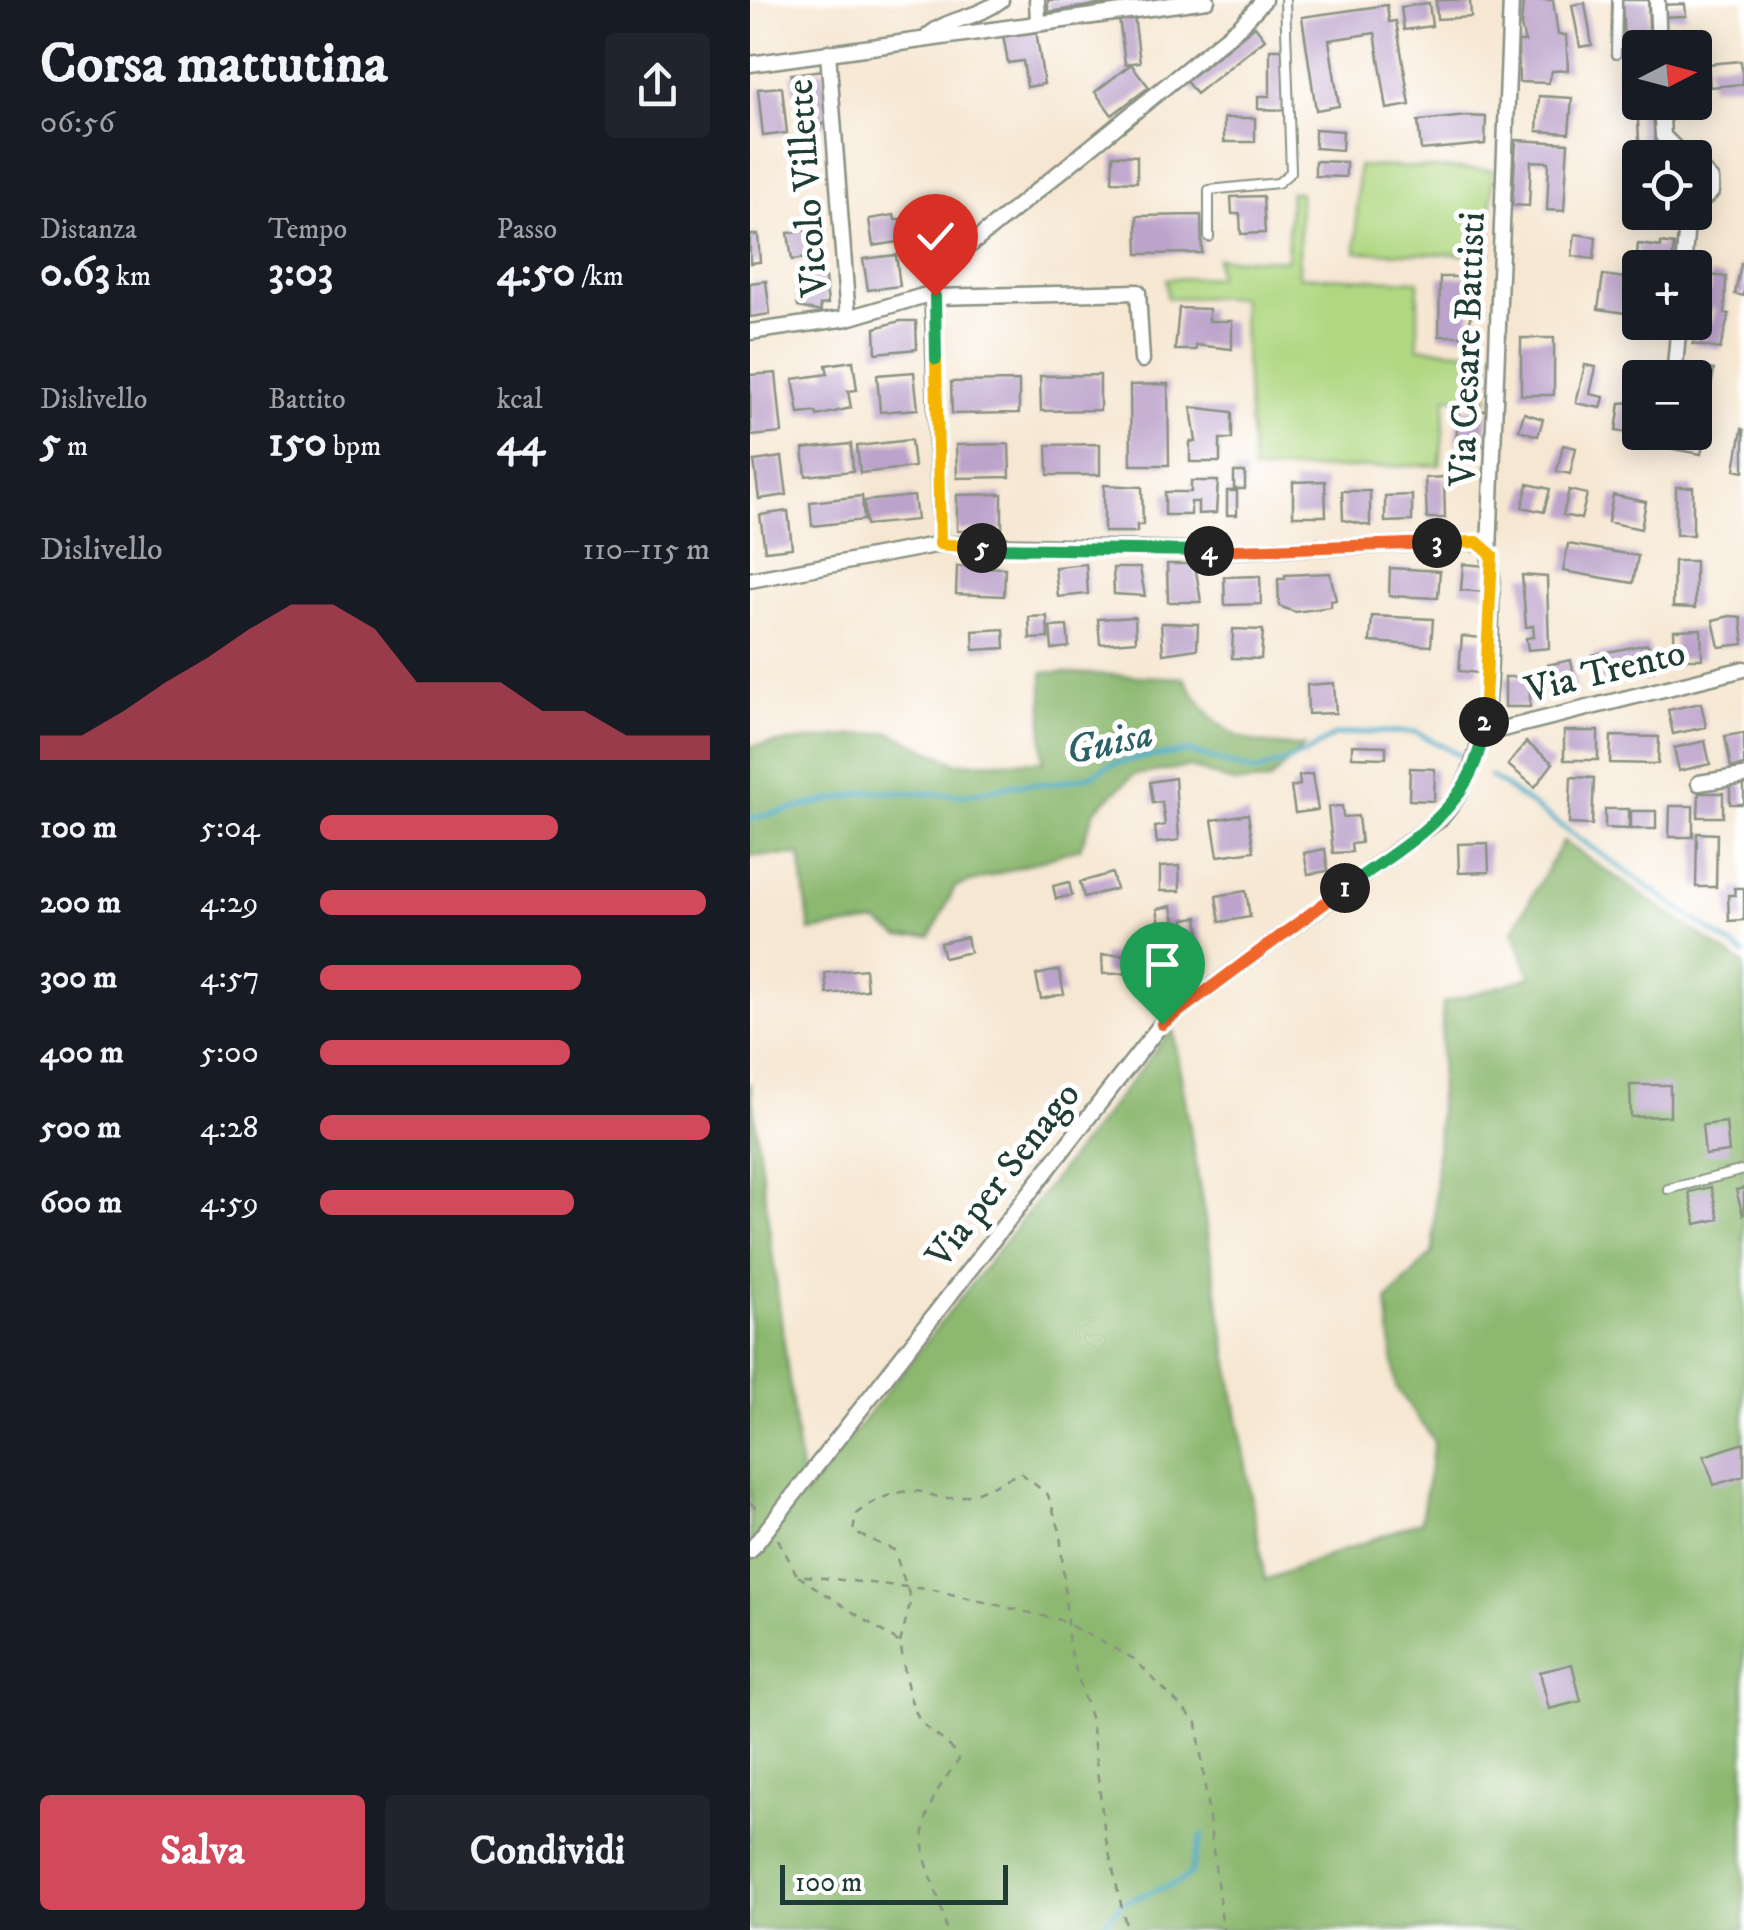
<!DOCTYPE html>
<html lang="it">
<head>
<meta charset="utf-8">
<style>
  :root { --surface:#171b24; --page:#20242c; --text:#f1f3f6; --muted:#9ea1a6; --accent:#d1495b }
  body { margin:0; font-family:"IM FELL DW Pica",serif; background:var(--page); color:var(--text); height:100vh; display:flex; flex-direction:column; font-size:38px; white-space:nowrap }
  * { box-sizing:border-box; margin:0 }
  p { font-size:32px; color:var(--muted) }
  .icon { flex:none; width:55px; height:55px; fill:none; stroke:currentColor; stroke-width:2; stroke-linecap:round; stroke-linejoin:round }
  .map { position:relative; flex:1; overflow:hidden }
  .panel { display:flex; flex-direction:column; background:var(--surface); width:750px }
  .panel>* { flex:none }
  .needle { width:65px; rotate:84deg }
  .fabs { position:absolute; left:872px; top:30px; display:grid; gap:20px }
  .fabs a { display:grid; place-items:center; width:90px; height:90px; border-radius:10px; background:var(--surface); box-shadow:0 5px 25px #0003; font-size:50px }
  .scale { position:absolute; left:30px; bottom:25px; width:228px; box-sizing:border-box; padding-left:10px; border:5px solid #1f3d34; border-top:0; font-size:28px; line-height:35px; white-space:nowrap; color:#1f3d34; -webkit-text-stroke:8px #fff; paint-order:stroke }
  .pin { position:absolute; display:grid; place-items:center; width:85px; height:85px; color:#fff; margin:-102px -42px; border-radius:50% 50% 50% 0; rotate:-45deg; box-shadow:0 0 10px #0007 }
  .pin .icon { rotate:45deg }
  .km { position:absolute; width:50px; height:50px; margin:-25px; border-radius:50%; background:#222; color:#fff; font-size:28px; line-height:50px; text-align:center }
  .round { display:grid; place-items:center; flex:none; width:105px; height:105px; border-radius:10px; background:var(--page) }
  .overview { display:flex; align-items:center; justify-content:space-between; height:170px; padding:0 40px }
  h1 { font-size:55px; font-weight:700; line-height:75px }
  .figures { display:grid; grid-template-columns:repeat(3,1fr); gap:15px; height:170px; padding:10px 40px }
  .figures div { display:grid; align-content:center }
  .figures b { font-size:42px; font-weight:700 }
  .figures small { font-size:28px; font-weight:400 }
  .figures p { font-size:28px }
  .chart { height:280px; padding:20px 40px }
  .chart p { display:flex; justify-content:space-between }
  .chart svg { width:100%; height:180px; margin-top:10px; fill:var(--accent); opacity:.7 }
  .action { display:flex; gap:20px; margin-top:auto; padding:20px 40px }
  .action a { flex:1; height:115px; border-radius:10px; background:var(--accent); color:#fff; font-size:40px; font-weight:700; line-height:115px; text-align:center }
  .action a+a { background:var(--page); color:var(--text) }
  ul { padding:0 40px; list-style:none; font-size:32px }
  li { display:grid; grid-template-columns:160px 120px 1fr; align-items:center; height:75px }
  li i { height:25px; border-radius:12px; background:var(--accent) }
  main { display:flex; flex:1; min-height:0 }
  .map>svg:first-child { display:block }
  .green { fill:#b0d882; stroke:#688a5b; stroke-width:2.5 }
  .forest { fill:#8cb870; stroke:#567a52; stroke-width:2.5 }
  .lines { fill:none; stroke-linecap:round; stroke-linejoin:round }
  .stream { stroke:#44a8c4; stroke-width:5 }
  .building { fill:#bca3cb }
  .lane-casing { stroke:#8a9283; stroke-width:12 }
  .street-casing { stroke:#8a9283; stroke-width:19 }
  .path { stroke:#8a9283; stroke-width:2.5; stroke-dasharray:8 8; stroke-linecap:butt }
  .lane { stroke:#fff; stroke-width:8 }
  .street { stroke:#fff; stroke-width:14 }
  .split-1-casing { stroke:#fff; stroke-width:20 }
  .split-2-casing { stroke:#fff; stroke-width:20 }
  .split-3-casing { stroke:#fff; stroke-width:20 }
  .split-4-casing { stroke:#fff; stroke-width:20 }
  .split-5-casing { stroke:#fff; stroke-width:20 }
  .split-6-casing { stroke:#fff; stroke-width:20 }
  .split-7-casing { stroke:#fff; stroke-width:20 }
  .split-1 { stroke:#f0652b; stroke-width:12 }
  .split-2 { stroke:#22a559; stroke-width:12 }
  .split-3 { stroke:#f5b400; stroke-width:12 }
  .split-4 { stroke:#f0652b; stroke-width:12 }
  .split-5 { stroke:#22a559; stroke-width:12 }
  .split-6 { stroke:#f5b400; stroke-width:12 }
  .split-7 { stroke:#22a559; stroke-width:12 }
  .labels { text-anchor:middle; stroke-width:10; stroke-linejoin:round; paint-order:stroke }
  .street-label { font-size:38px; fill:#1f3d34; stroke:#fff }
  .water-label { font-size:40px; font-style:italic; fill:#2c6266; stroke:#fff }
</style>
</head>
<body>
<main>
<section class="panel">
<div class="overview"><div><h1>Corsa mattutina</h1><p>06:56</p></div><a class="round"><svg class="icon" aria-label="share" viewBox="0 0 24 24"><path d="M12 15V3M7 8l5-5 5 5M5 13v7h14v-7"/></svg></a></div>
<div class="figures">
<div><p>Distanza</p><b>0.63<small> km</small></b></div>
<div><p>Tempo</p><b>3:03</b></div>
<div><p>Passo</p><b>4:50<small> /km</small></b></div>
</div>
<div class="figures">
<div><p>Dislivello</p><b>5<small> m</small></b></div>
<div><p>Battito</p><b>150<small> bpm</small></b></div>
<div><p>kcal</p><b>44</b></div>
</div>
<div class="chart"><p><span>Dislivello</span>110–115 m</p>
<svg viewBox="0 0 160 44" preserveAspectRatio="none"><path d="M0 44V38L10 38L20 32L30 25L40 19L50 12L60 6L70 6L80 12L90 25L100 25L110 25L120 32L130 32L140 38L150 38L160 38V44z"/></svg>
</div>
<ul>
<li><b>100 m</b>5:04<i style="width:61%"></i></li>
<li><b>200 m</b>4:29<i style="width:99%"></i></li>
<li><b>300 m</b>4:57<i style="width:67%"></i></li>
<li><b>400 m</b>5:00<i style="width:64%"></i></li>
<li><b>500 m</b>4:28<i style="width:100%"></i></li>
<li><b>600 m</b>4:59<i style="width:65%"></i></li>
</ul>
<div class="action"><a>Salva</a><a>Condividi</a></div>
</section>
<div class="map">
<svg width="994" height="1930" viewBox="0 0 994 1930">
  <rect width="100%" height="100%" fill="#fff"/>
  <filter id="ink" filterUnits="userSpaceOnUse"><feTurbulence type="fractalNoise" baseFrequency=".01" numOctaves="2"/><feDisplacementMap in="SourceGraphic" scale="20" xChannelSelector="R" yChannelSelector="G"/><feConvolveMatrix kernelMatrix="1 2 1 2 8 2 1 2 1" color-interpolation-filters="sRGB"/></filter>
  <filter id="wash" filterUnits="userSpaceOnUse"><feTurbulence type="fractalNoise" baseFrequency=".0048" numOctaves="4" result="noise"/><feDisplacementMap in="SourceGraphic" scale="40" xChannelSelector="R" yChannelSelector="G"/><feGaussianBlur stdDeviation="2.25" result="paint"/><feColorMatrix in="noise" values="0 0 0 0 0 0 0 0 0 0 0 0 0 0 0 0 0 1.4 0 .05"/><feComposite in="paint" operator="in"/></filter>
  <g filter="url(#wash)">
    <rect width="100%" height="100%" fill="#f6e7d2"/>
    <path class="green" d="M608,166L743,170L740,255L606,252Z
      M540,192H550L549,276L668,281V347L739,354L738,400L696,397L690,465L503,471L491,297L417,298L416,279L467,277V258L537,260Z"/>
    <path class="forest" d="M293,672L434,678C467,733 489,747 554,746L519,781L484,783L440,767L384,775L345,810L330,848L205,887L181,936L150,937L127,922L60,931L50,855L0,856V746L140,732L206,763L293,761Z
      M813,841L994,965V1930H0V1082L54,1496L423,1028L515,1580L671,1521L684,1441L646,1387L637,1301L683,1252L693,1003L781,977L763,930Z"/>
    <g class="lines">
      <path class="stream" d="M740,776L994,954
        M0,819L120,791L215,795L263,785L306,783L340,776L360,765L388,758L440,752L506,772L557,753L584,735L618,732H666L717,759
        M348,1930L373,1902L430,1882L440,1874L452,1835"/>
    </g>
    <g id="blocks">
      <path class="building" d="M298,0H366V2L298,12Z
        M686,0H720L721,17L687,19Z
        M773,0H803L808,35H816L818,70L802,71L798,83L769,82L768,42H775L771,26Z
        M872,0H898L900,48H890V102H903L906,158H890L887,103L877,104Z
        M679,3L682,26L654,30L651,7Z
        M835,3L842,45L830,47L822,5Z
        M935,4L936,16L909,17V5Z
        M637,5L639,22L646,21L660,105L637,109L625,33L579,40L589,106L566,110L552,17Z
        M384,16L390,62L375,64L369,18Z
        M505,26L515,39L446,94L436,81Z
        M286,30L294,84L277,87L273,61L258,63L253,35Z
        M520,49H535L534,110L508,109V96H520Z
        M991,61L993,84L960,87L958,64Z
        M381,64L399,87L362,115L345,92Z
        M74,70L79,124L62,125L58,96L43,92L41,74Z
        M32,87L37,133L13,136L8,89Z
        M789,96L822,98L819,133L787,131Z
        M717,116L736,117L735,144L671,150L668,121Z
        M474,118H505V142H474Z
        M565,129L593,131L592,150L565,148Z
        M766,140L818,143L814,211L797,210L799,162L781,161L779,206L762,205Z
        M363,155L387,156V182L362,181Z
        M565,161L596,162V177L565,176Z
        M513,196L515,233L491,234L490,214H482L481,197Z
        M144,215L145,220L157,218L160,240L123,246L119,219Z
        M451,215L452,253L388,254L387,216Z
        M68,229L71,256L42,260L38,233Z
        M825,234L846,237L844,259L822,256Z
        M0,235H8L10,262L0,263Z
        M911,243L924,245L921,268L886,267L888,244L911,247Z
        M146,255L150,286L118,290L113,259Z
        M991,264L994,265V296L985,294Z
        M853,275L890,280V315L848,309Z
        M960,275L976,277L975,313L979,314L970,349L943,344L947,321L961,324L964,312V308L948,307L949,293L960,292Z
        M690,277H721L720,336H689Z
        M75,278L78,304L70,305L71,312L48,307L45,281Z
        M16,281L20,314L0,317V283Z
        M429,308L459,309V321H482V349L446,345V350H425Z
        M150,321H166L167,349L126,353L125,328Z
        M771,338H804V395H771Z
        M103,361L107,390L98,391L101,408L67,416L66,412L49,414L43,379L78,374L76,365Z
        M938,364L964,370L959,397L945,394V378H936Z
        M835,365L846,367L840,394L854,397L851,408L826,403Z
        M164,372L168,409L130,412L127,375Z
        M26,373L32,433L1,436L0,375Z
        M350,375V410L291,411L290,376Z
        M269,381V413L202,414L201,382Z
        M418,384L419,465H381L380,385Z
        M882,402L890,403V435L866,431L870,403Z
        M441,407L482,412V439H470V462H440V442H446Z
        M709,408L738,411L735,446L706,443Z
        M774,413L793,419L788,436L769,430Z
        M945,413L959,415L951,454L923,449L927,432H945Z
        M992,429L994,430V471L985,469Z
        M161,440L164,467L110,473L107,446Z
        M101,444L103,471L56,476L53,449Z
        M259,444L260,477L207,478L206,445Z
        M350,444V475H298L297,445Z
        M813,445L826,448L820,474L807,471Z
        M32,457L37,495L9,499L4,461Z
        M484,472H495V489H484Z
        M694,477L695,518H677L675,478Z
        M441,481H468L466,513L448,514V502H441V515H415V492H441Z
        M575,481L576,516H543V482Z
        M778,484L800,489L794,512L772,507Z
        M354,485L392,487L393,525H387V532H354Z
        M926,487H943V535H926Z
        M819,490L837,494L831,519L813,515Z
        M477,491H487V515H477Z
        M592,491H620V526L593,520Z
        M252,494V531H207V495Z
        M662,495V521L635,522V496Z
        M863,495L896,502L891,529L858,522Z
        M112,496L114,520L62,526L60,502Z
        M164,496L167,520L116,525L114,501Z
        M38,511L42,548L15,551L10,515Z
        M818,544L888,556L883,583L813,571Z
        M924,561H945V608L923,607Z
        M336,564L338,594L308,597L305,567Z
        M417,564H445L451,602H418Z
        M713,564L736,566L734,592L711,590Z
        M207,566L255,568L254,596L206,594Z
        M363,568H390L395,596L364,594Z
        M640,568L690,571L688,598L639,596Z
        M580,573L586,600L581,601V607L545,612L529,606L528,579H535V575Z
        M772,575L797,577L799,648L778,650L776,638L784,637L783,626L776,627Z
        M510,576L511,604L475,605L474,577Z
        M297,616L298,638L280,639L279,617Z
        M622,616L683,619L681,646L620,642Z
        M980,616L991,617L994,644L969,647L963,620Z
        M385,617L386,641L350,644L348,619Z
        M411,623L448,624L447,649L413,654Z
        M317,626L319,647L302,649L300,627Z
        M254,629L255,648L224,650L223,631Z
        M483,629L513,630L511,659L482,658Z
        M951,629L952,659H925L924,630Z
        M712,636L732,638L728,673L709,671Z
        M898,644L904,671L848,682L842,655Z
        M821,660L827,694L803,698L797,665Z
        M755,677H780V707H755Z
        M584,683L586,713L558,714L557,685Z
        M951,703L956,727L923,734L918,710Z
        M814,731H848V760H814Z
        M994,733V765L981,768L975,736Z
        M861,736L909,737L908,764L860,763Z
        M955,741L960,764L929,771L924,748Z
        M776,742L803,763L785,787L758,765Z
        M602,745L636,746V758L602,757Z
        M660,768L685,769L684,801L659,800Z
        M562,774L568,810L545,813L541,787L550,785L549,776Z
        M821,777L844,778L842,825L819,824Z
        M425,778L429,840L407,843L405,827L415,825L412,802L403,803L400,782Z
        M980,785H994V804H980Z
        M949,793H973V817H948Z
        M592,806L593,817L608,816L611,843L601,844L602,852L583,853L578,807Z
        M920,806H943V837H919Z
        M855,809H879V829L855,828Z
        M881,811H906V829H881Z
        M498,814L504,851L468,856L462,820Z
        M947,833L967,834L966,887H946Z
        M738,843L739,872L709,873L708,844Z
        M575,849L578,871L558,874L554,853Z
        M429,866L430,891H410V867Z
        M362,873L366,889L334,897L330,882Z
        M319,882L322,895L306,899L303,886Z
        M984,888H994V920L979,921L978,895H985Z
        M496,891L500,917L470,922L466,896Z
        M422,906L426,927L411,930L407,909Z
        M448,917L454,963L441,965L434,919Z
        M217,937L220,952L194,958L190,943Z
        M430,940L438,982L422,985L414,943Z
        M394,954V973L353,974L352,955Z
        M115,969L117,990L77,994L75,973Z
        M309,970L314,994L291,999L286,975Z
        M880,1085H920V1116L881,1117Z
        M976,1122L979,1152L955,1155L952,1125Z
        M961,1187L969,1219L946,1224L939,1192Z
        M994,1188V1214L993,1215L986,1190Z
        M994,1443V1476L964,1485L954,1456Z
        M822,1664L831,1701L799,1709L790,1672Z"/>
    </g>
  </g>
  <g filter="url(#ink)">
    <use href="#blocks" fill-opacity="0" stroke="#8a9283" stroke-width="2.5"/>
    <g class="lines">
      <defs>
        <path id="lane" d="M866,54L867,0
          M459,237V190L528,183L541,172L535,0
          M918,1189L994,1170"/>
        <path id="street" d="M287,0L288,22
          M907,0L909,48
          M178,36C199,17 225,20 251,0
          M78,52L98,318
          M0,64L457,0
          M911,102L913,136L935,158
          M945,164L961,180V192L945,207
          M933,268L938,212
          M185,297L388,292L392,360
          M0,332L98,318L183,293
          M924,378L929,322
          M190,544L182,276L490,26L514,0
          M0,580L190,544L471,551L716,542L734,545L739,551
          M733,734L994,669
          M949,783L994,776
          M0,1551L412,1023L690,819C749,755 738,658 742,577L739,551L761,0"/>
      </defs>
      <use href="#lane" class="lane-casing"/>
      <use href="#street" class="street-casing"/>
      <path class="path" d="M0,1502L9,1512
        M28,1539L47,1575L184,1590L310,1620L384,1659L447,1723L473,1930
        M48,1576L150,1643C155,1667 156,1700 171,1721C183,1737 200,1740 209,1760C186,1788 166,1824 176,1861C183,1886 193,1905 196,1930
        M150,1643L161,1600L144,1550L103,1532L106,1514C123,1500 149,1488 172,1492C179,1494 188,1498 195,1498C223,1499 246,1482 271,1473L298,1495L310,1531L319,1647L341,1721L355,1835L377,1930"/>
      <use href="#lane" class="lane"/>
      <use href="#street" class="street"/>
    </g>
  </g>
  <g class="lines" filter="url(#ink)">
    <defs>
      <path id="split-1" d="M412,1024L595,888"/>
      <path id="split-2" d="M595,888C657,843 728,807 734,722"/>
      <path id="split-3" d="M687,543L727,542L742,555L734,722"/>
      <path id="split-4" d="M459,551L687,543"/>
      <path id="split-5" d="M232,548L459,551"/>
      <path id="split-6" d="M186,359L190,544L232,548"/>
      <path id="split-7" d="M185,296L186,359"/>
    </defs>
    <use href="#split-1" class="split-1-casing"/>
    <use href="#split-2" class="split-2-casing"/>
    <use href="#split-3" class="split-3-casing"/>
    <use href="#split-4" class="split-4-casing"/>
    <use href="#split-5" class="split-5-casing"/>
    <use href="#split-6" class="split-6-casing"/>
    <use href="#split-7" class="split-7-casing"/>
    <use href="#split-1" class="split-1"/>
    <use href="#split-2" class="split-2"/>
    <use href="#split-3" class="split-3"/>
    <use href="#split-4" class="split-4"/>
    <use href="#split-5" class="split-5"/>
    <use href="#split-6" class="split-6"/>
    <use href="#split-7" class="split-7"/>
  </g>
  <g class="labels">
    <g class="street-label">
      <text transform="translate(56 188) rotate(-94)" y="13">Vicolo Villette</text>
      <text transform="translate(716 349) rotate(-88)" y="13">Via Cesare Battisti</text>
      <text transform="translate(855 670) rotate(-14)" y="13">Via Trento</text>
      <text transform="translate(252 1174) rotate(-52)" y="13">Via per Senago</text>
    </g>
    <g class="water-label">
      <text transform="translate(359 741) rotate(-13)" y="14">Guisa</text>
    </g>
  </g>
</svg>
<div class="fabs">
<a><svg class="needle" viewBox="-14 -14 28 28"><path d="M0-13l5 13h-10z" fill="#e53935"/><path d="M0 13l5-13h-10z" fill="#9ea1a6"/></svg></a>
<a><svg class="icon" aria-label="locate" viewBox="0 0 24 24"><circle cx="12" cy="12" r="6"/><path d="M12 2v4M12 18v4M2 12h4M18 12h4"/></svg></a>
<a>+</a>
<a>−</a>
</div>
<div class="scale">100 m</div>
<div class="pin" style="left:412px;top:1024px;background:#1e9e55"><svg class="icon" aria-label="arrive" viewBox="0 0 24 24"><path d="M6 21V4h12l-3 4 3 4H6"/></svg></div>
<div class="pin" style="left:185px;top:296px;background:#d93025"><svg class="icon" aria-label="check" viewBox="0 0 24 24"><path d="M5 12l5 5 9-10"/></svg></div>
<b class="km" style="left:595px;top:888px">1</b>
<b class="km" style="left:734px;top:722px">2</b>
<b class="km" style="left:687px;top:543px">3</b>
<b class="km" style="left:459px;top:551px">4</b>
<b class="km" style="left:232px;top:548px">5</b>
</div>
</main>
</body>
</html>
